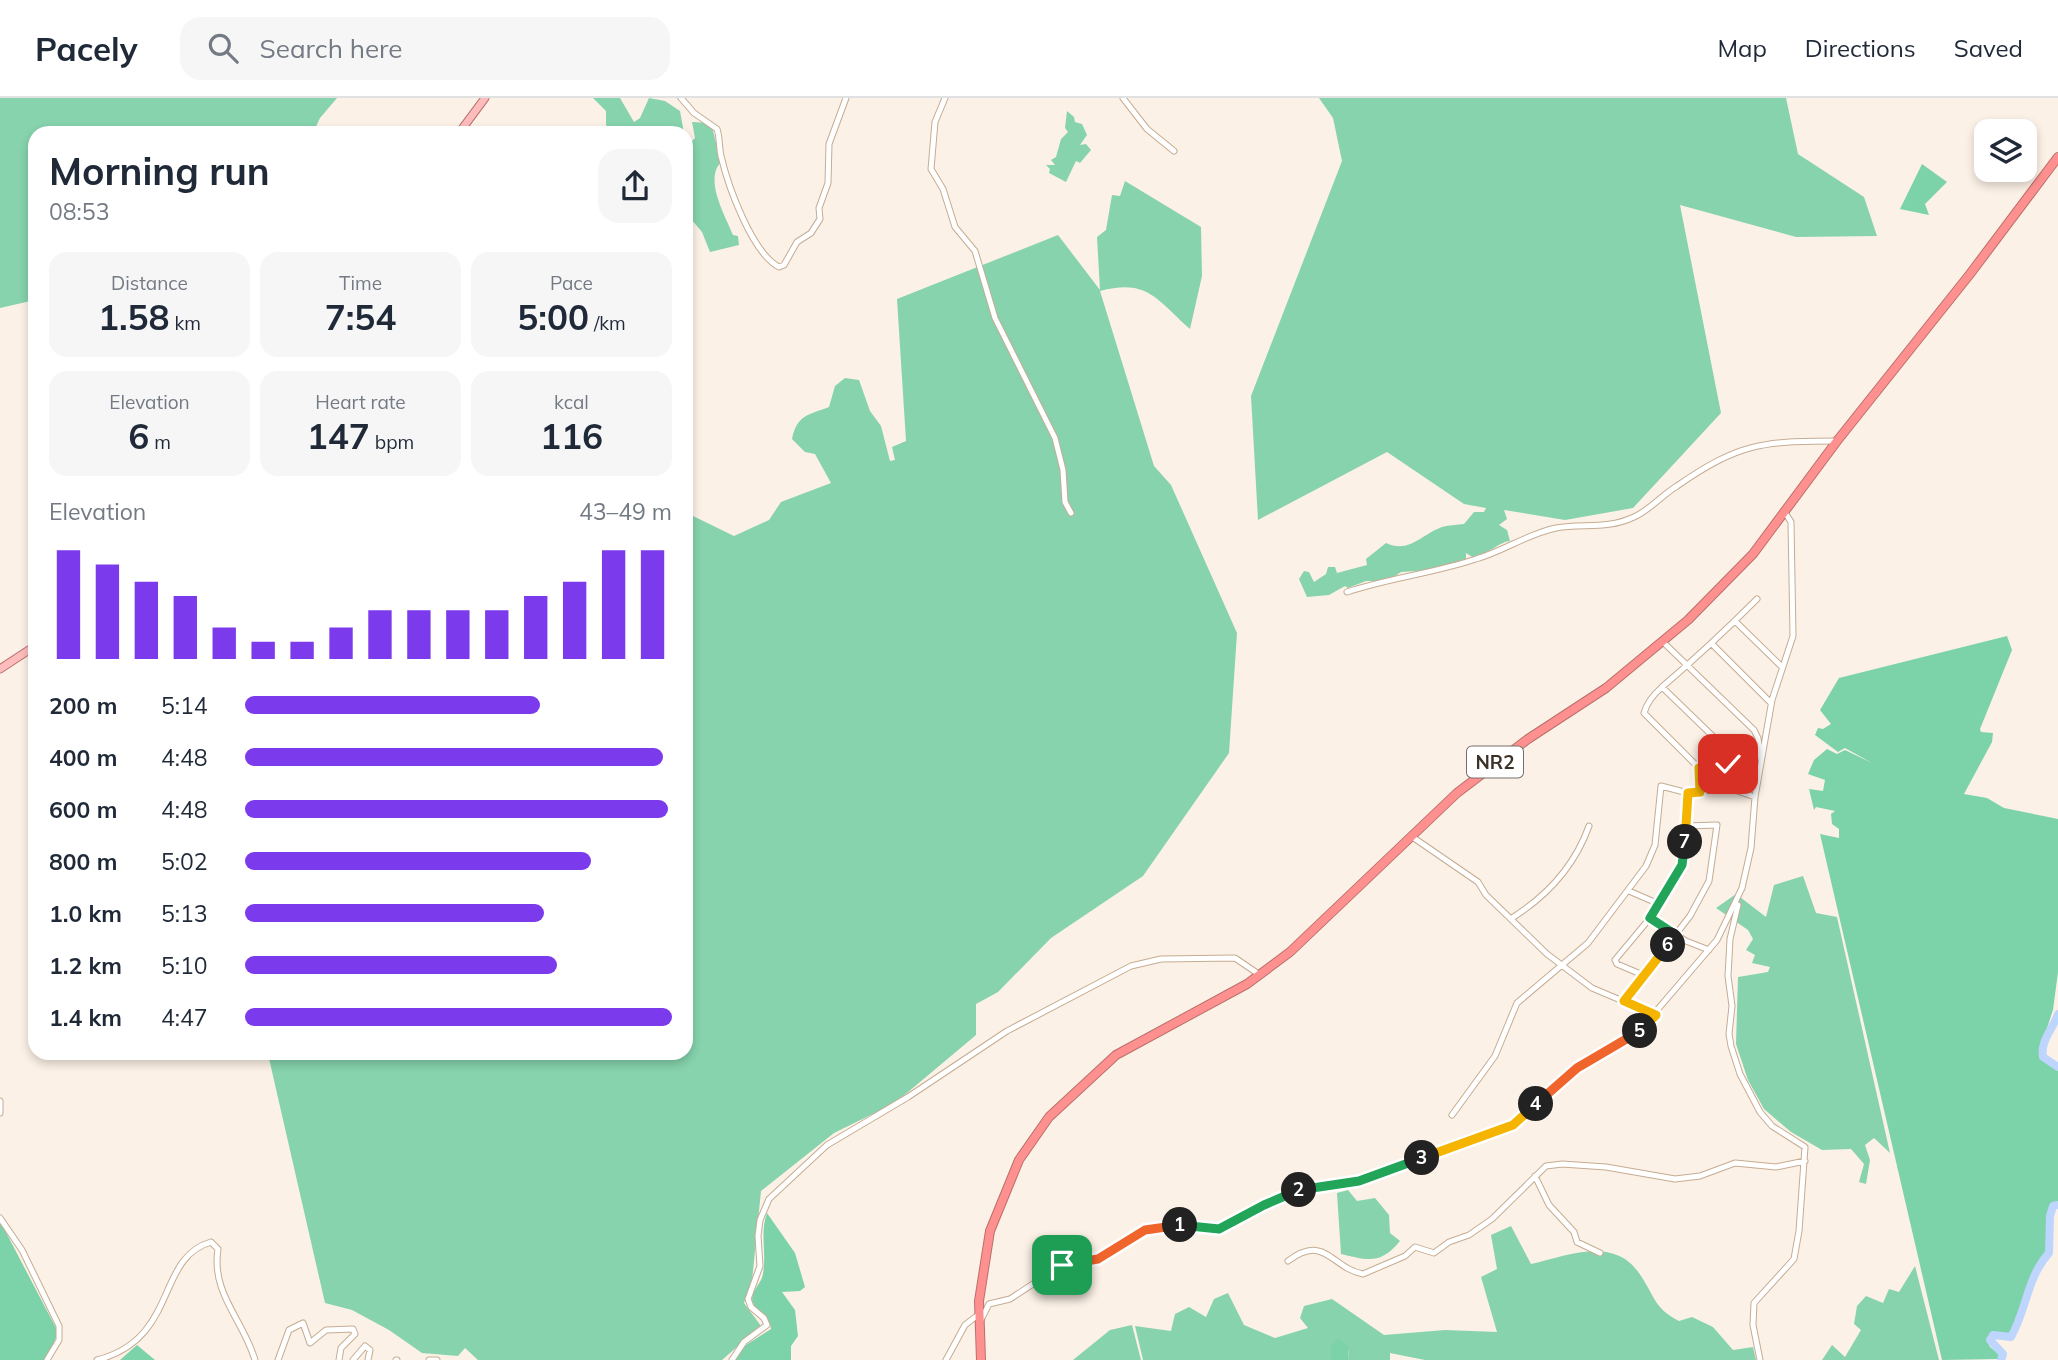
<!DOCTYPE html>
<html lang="en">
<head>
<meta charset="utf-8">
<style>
  :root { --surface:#fff; --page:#f6f6f7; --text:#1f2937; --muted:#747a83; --line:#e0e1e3; --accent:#7c3aed }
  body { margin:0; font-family:Mulish,sans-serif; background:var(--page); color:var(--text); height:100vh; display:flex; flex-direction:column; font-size:26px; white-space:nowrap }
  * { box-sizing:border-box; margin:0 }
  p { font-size:23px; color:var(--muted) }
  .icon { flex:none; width:38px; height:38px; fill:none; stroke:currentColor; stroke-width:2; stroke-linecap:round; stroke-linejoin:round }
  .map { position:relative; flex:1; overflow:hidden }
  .sheet { position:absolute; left:28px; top:28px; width:665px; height:934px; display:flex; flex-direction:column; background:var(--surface); border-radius:21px; box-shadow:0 4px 10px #0003 }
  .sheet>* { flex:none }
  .buttons { position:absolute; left:1974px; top:21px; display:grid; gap:14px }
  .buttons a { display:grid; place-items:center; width:63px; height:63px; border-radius:14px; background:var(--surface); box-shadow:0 4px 10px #0003; font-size:35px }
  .pin { position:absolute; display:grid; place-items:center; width:60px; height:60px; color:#fff; margin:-30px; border-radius:14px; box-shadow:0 4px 10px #0006 }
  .km { position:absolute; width:35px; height:35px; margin:-18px; border-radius:50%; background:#222; color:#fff; font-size:19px; line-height:35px; text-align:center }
  .round { display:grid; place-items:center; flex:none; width:74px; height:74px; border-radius:21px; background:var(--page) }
  .summary { display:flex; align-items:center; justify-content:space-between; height:119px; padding:0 21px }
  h1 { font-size:38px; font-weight:700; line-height:52px }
  .figures { display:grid; grid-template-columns:repeat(3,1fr); gap:10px; height:119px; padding:7px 21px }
  .figures div { display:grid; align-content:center; border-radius:18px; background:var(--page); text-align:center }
  .figures b { font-size:35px; font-weight:700 }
  .figures small { font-size:19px; font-weight:400 }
  .figures p { font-size:19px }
  .chart { height:196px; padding:14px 21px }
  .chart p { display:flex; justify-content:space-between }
  .chart svg { width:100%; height:126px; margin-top:7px; stroke:var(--accent); stroke-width:6 }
  ul { padding:0 21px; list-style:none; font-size:23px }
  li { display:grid; grid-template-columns:112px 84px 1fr; align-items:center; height:52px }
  li i { height:18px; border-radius:9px; background:var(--accent) }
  header { display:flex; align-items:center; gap:42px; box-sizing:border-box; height:98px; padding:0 35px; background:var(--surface); border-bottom:2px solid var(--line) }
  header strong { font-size:33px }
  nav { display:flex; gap:38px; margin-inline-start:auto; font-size:24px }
  .search { width:490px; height:63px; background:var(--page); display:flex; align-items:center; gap:18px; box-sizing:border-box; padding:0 24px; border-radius:21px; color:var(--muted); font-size:26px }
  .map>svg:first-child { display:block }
  .green { fill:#86d3ad }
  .forest { fill:#7cd2a9 }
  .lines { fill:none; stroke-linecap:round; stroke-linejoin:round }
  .river { stroke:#bed5fd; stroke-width:8 }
  .minor-casing { stroke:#c6ac92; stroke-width:7 }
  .major-casing { stroke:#ba6f6b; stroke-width:9 }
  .highway-casing { stroke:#ba6f6b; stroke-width:10 }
  .minor { stroke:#fff; stroke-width:5 }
  .major { stroke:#febdbc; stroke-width:7 }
  .highway { stroke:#fe918f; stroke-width:8 }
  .split-1-casing { stroke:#fff; stroke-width:14 }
  .split-2-casing { stroke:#fff; stroke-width:14 }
  .split-3-casing { stroke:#fff; stroke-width:14 }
  .split-4-casing { stroke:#fff; stroke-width:14 }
  .split-5-casing { stroke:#fff; stroke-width:14 }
  .split-6-casing { stroke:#fff; stroke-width:14 }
  .split-7-casing { stroke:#fff; stroke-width:14 }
  .split-8-casing { stroke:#fff; stroke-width:14 }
  .split-1 { stroke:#f0652b; stroke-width:9 }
  .split-2 { stroke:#22a559; stroke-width:9 }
  .split-3 { stroke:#22a559; stroke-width:9 }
  .split-4 { stroke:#f5b400; stroke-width:9 }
  .split-5 { stroke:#f0652b; stroke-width:9 }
  .split-6 { stroke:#f5b400; stroke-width:9 }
  .split-7 { stroke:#22a559; stroke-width:9 }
  .split-8 { stroke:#f5b400; stroke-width:9 }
  .labels { text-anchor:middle; stroke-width:5; stroke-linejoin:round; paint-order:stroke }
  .shield { fill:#fff; stroke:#766f68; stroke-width:2 }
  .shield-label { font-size:19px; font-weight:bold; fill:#3c3127 }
</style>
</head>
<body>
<header>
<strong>Pacely</strong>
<div class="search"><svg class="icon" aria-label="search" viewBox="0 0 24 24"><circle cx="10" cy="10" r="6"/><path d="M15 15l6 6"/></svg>Search here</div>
<nav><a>Map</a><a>Directions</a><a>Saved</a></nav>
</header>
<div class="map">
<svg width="2058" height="1262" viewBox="0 0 2058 1262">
  <rect width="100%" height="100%" fill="#fcf1e6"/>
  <path class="green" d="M0,0H337L320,20L313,35H35V202L0,210Z
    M593,0H620L634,24L640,20L649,0L665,3L680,13L684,35H614L606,27V13Z
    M1319,0H1786L1798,56L1864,99L1877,138L1796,139L1680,107L1721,315L1633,410L1565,422L1504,412L1507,421L1499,427L1507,432L1510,443C1502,443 1485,457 1474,460L1466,455V461L1430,472L1401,474L1388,483H1366L1348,490L1345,488L1329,497L1307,499L1299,481L1304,473L1309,474L1314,484L1326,476L1328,469H1335L1337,475L1367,467L1366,461L1386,445C1409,456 1422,436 1442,429C1449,427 1457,427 1464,426L1474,414H1484L1486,410L1464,406L1387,354L1258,422L1251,298L1342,63L1333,20Z
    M1067,13L1074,19L1075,24L1082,26L1087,37L1080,47L1086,46L1091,52L1080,65L1076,63L1066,84L1049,75L1050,71L1046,67H1055L1051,62L1056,59L1061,41L1068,34L1065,30Z
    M692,24L711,25L721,64C704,82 725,117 733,137L738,138L739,147L710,154L702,134L686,115V40L690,45L695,40Z
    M1125,83L1201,129L1202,178L1190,231C1157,202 1148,180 1100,193L1154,368L1171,387L1237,535L1229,655L1143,778L1051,840L998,894L976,906V937L895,1005L834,1035L761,1093L752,1183L744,1205L761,1228L722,1262H478L465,1250L458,1258L422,1255L389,1232L352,1212L325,1205L268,956H686V422L693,418L734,438L769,422L781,404L831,385L815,356L805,354L792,341C797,317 808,317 829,309L835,288L845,280L859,282L870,313L881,328L890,363L895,362L892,349L906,343L897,201L1058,137L1100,192L1097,139L1106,132L1112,97L1120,98Z
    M1803,778L1816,815L1837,819L1890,1055L1874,1040L1865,1047L1870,1062L1866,1086L1859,1084L1864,1066L1851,1051L1822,1052L1791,1034L1764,1011L1748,982L1736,946L1738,879L1768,874L1770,869L1752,865L1755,857L1746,852L1753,841L1748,832L1716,810L1736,796L1766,819L1774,787Z
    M1348,1092L1357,1103L1375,1100L1389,1117L1390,1135L1400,1143C1381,1166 1369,1163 1341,1156L1337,1095Z
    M1511,1128L1531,1166C1569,1157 1616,1137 1641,1178C1655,1199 1654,1210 1679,1223L1692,1219L1713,1229L1733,1252L1753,1249L1756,1262H1425L1390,1255V1262H1348L1349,1249L1331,1248V1262H1143L1135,1228L1171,1233L1175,1216L1189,1209L1206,1219L1214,1201L1228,1195L1244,1227L1275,1240L1308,1230L1300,1220L1304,1208L1332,1201L1384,1237L1445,1232L1497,1234L1481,1179L1497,1171L1491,1137Z
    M1915,1168L1939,1262H1822L1832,1247L1845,1259L1861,1232L1854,1226L1857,1208L1866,1198L1883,1205L1889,1191L1899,1194Z
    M1132,1227L1141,1262H1073L1110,1232Z"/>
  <path class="forest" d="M1922,66L1947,84L1925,106L1929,117L1900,111Z
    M2007,538L2012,552L1980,631L1981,634L1993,635L1992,644L1964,696L1987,700L2004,710L2058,721V874L2053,912L2039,954L2042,962L2058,972V1103L2051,1105L2047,1117L2046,1155C2023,1179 2025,1210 2009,1237L1993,1234L1986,1241L1990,1249L2000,1257V1261L1942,1262L1820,736L1839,740V731L1832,726L1831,716L1835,713L1816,709L1814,712L1809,691L1823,693L1825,682L1808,676L1814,662L1827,651L1837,656L1845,652L1872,665L1845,650L1838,654L1815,637L1818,630L1823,631L1831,626L1820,612L1839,580Z
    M767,1115L795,1155L805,1189L800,1193L782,1194L795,1212L798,1238L791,1248V1262H735L746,1247L771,1231C769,1217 758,1216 753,1205C749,1197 759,1187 762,1180C768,1158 759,1137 767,1115Z
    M0,1123L56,1230V1240L46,1262H0Z
    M1338,1241L1349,1249L1348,1262H1331V1248Z
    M137,1247L155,1262H120Z"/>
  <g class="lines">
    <path class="river" d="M2058,916C2053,931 2040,943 2043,959L2058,969
      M2001,1262L2003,1256L1990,1242L1993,1237L2011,1239C2027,1211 2027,1179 2049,1155L2050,1118L2053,1108L2058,1107"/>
    <defs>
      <path id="minor" d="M681,0L694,15L717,31C720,40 719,49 721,58C728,88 752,155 779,169L784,167L797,144L811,135L820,121L819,110L828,85L829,46L846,0
        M945,0L935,24L931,71L943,91L955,129L975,153L995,220L1055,340L1063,372L1065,404L1071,415
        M1123,0L1147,31L1174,53
        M1347,494C1390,480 1434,475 1476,461C1504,453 1527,436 1556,430C1583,425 1606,432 1634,419C1650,412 1662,397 1677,388C1739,345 1763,343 1837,343
        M1735,523L1782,569
        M1663,544L1754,632L1758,640L1761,662
        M1712,546L1771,605
        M1662,589L1726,651L1728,666L1699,670L1644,615C1647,604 1653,597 1662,589C1695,561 1726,532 1757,501
        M1699,670L1700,694
        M1411,738L1478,784L1486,797L1547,856L1592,890L1656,917
        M1629,793L1659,806
        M1738,807L1730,841L1728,878L1732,908L1729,936L1731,948L1740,976L1760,1014L1772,1028L1805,1049L1799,1133L1794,1161L1754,1205L1753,1227L1760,1262
        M1512,820C1547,798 1575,767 1589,728
        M1650,820L1686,843L1709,852
        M1643,877L1617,866L1615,862L1650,820L1682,767L1688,695
        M1624,903L1690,818L1709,783L1717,727L1686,728
        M0,1003V1015
        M1452,1017L1495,958L1517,905L1588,845L1646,768L1655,747L1661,688L1688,695L1729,690L1755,699
        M1535,1078L1549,1107L1574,1134L1577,1144L1600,1155
        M0,1120L22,1152L59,1228V1242L47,1262
        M1288,1163C1325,1135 1331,1170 1363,1176L1405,1158L1415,1149L1434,1155L1449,1144L1469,1137L1492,1121L1546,1068L1562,1066L1606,1069L1675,1081L1700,1078L1735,1065L1776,1069L1805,1063
        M981,1222L989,1206L1010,1201L1062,1167L1098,1161L1145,1132L1179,1127L1219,1131L1264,1107L1300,1092L1378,1078L1452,1047L1506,1030L1519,1023L1577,970L1640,932L1717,842L1742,790L1751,750L1755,699L1772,602L1793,538L1791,424L1784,413
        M97,1262C179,1241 155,1160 211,1144L218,1151C211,1196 243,1221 255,1262
        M278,1262L289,1232L303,1225L310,1245L326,1232L353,1231L355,1236L341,1250L339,1262
        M353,1262L365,1248L370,1252L368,1262
        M396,1262H397
        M429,1262H437
        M732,1262L744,1244L767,1227L764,1220L751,1209L748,1201L760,1168L758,1138L760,1122L769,1101L827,1047L908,999L1007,933L1131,868L1161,861L1235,860L1260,877
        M946,1262L965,1227L978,1217"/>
      <path id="major" d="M459,35L485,0
        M0,571L35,548"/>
      <path id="highway" d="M981,1262L979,1203L990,1133L1019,1062L1049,1019L1116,957L1247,886L1290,854L1457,695L1528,641L1606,590L1688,522L1753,456L1837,343L1970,176L2058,59"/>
    </defs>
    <use href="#minor" class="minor-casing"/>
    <use href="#major" class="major-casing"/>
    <use href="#highway" class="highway-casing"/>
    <use href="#minor" class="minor"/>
    <use href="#major" class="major"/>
    <use href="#highway" class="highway"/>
  </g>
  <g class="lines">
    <defs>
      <path id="split-1" d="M1062,1167L1098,1161L1145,1132L1180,1127"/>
      <path id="split-2" d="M1180,1127L1219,1131L1264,1107L1299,1092"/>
      <path id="split-3" d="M1299,1092L1359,1083L1422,1060"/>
      <path id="split-4" d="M1422,1060L1513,1027L1536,1006"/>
      <path id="split-5" d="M1536,1006L1577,970L1640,933"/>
      <path id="split-6" d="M1640,933L1656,917L1624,903L1668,847"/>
      <path id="split-7" d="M1668,847L1676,837L1650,820L1682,767L1685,744"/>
      <path id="split-8" d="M1685,744L1688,695L1700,694L1699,670L1728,666"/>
    </defs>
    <use href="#split-1" class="split-1-casing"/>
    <use href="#split-2" class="split-2-casing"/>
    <use href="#split-3" class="split-3-casing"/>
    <use href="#split-4" class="split-4-casing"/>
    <use href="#split-5" class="split-5-casing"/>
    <use href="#split-6" class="split-6-casing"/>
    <use href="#split-7" class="split-7-casing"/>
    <use href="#split-8" class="split-8-casing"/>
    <use href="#split-1" class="split-1"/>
    <use href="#split-2" class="split-2"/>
    <use href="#split-3" class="split-3"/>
    <use href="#split-4" class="split-4"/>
    <use href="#split-5" class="split-5"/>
    <use href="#split-6" class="split-6"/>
    <use href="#split-7" class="split-7"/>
    <use href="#split-8" class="split-8"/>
  </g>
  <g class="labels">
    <rect class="shield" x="1467" y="648.5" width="56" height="31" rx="5"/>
    <g class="shield-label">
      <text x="1495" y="671">NR2</text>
    </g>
  </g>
</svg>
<div class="buttons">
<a><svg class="icon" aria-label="layers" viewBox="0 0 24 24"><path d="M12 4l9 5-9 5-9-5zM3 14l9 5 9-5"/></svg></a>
</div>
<div class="pin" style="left:1062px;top:1167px;background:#1e9e55"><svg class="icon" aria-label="arrive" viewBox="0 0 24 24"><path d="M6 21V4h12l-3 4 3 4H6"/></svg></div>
<div class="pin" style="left:1728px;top:666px;background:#d93025"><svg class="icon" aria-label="check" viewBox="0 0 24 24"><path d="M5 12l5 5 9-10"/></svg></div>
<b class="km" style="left:1180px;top:1127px">1</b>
<b class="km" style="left:1299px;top:1092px">2</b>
<b class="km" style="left:1422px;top:1060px">3</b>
<b class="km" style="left:1536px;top:1006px">4</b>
<b class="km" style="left:1640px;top:933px">5</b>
<b class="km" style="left:1668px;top:847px">6</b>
<b class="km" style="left:1685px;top:744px">7</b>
<section class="sheet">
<div class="summary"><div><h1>Morning run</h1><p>08:53</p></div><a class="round"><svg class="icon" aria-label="share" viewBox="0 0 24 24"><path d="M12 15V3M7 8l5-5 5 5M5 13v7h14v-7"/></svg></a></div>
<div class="figures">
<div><p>Distance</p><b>1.58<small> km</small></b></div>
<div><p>Time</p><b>7:54</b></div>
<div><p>Pace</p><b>5:00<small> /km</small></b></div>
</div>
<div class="figures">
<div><p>Elevation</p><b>6<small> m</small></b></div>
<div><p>Heart rate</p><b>147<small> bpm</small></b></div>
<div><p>kcal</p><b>116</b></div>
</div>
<div class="chart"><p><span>Elevation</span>43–49 m</p>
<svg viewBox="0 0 160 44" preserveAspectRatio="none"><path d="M5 44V6M15 44V11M25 44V17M35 44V22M45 44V33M55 44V38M65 44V38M75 44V33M85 44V27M95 44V27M105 44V27M115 44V27M125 44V22M135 44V17M145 44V6M155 44V6"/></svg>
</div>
<ul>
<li><b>200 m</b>5:14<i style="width:69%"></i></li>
<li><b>400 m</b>4:48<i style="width:98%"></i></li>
<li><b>600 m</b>4:48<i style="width:99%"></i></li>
<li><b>800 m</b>5:02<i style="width:81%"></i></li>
<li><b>1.0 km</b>5:13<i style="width:70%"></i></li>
<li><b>1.2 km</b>5:10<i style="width:73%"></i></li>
<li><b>1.4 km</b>4:47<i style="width:100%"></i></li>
</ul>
</section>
</div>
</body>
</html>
